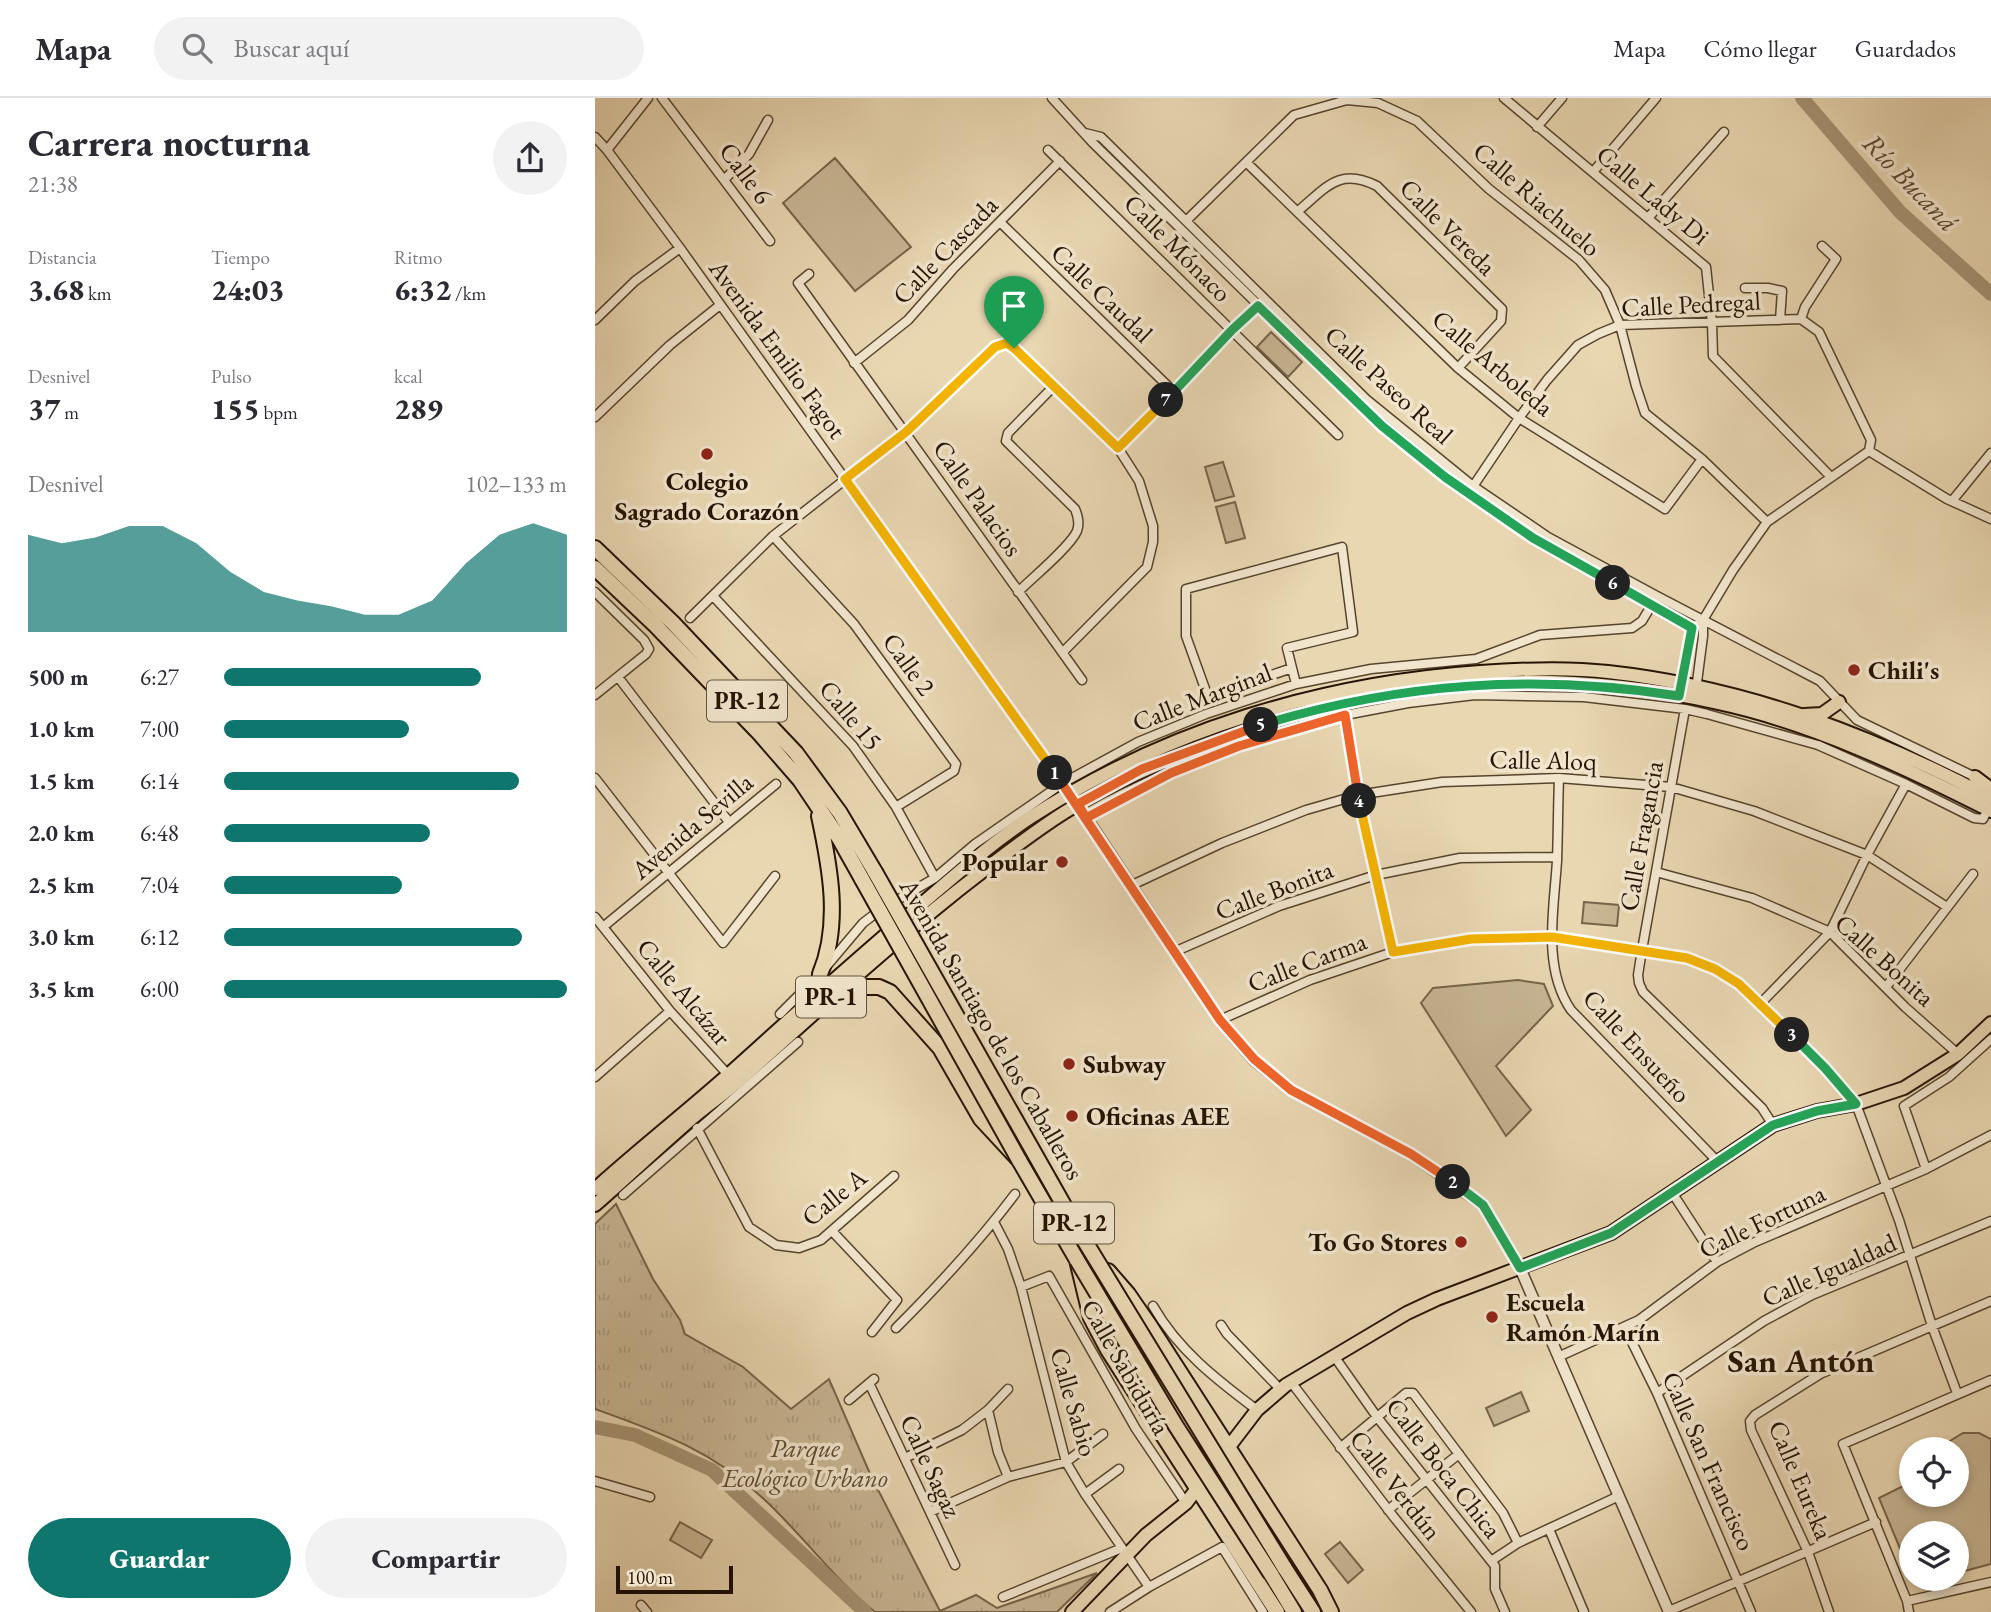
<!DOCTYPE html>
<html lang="es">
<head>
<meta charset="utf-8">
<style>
  :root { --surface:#fff; --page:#f2f2f3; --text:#2b2b33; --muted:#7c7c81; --line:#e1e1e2; --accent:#0f766e }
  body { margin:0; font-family:"EB Garamond",serif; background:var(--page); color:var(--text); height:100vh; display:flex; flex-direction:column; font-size:26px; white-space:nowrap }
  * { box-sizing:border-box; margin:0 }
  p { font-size:23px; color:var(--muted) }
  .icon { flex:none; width:38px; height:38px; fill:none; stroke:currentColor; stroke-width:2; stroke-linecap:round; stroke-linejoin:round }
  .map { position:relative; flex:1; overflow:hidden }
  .details { display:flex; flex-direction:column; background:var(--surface); width:595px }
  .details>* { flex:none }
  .fabs { position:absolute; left:1304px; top:1339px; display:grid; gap:14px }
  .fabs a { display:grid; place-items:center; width:70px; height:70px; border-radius:50%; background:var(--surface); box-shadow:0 4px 10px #0003; font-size:35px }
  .scale { position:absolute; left:21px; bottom:18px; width:117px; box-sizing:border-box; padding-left:7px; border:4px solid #261300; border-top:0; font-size:19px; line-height:24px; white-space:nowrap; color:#261300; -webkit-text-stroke:5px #f1e5cd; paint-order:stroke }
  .pin { position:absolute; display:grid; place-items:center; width:60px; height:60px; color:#fff; margin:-72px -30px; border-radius:50% 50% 50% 0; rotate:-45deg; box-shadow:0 0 7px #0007 }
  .pin .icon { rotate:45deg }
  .km { position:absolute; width:35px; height:35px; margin:-18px; border-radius:50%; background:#222; color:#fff; font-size:19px; line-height:35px; text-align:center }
  .round { display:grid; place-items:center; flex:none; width:74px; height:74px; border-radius:37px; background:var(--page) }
  .summary { display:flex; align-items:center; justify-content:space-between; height:119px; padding:0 28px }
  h1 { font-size:38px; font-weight:800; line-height:52px }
  .figures { display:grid; grid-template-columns:repeat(3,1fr); gap:10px; height:119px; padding:7px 28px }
  .figures div { display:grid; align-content:center }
  .figures b { font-size:30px; font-weight:800 }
  .figures small { font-size:19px; font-weight:400 }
  .figures p { font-size:19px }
  .chart { height:196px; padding:14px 28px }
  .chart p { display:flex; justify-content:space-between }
  .chart svg { width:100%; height:126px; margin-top:7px; fill:var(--accent); opacity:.7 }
  .action { display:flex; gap:14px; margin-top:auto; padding:14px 28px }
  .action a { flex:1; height:80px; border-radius:42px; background:var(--accent); color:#fff; font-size:28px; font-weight:800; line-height:80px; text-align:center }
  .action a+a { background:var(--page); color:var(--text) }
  ul { padding:0 28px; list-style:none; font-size:23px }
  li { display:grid; grid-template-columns:112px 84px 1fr; align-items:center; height:52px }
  li i { height:18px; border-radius:9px; background:var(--accent) }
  header { display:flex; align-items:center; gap:42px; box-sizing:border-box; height:98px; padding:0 35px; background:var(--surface); border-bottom:2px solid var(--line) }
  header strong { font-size:33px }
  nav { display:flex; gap:38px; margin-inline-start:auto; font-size:24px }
  .search { width:490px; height:63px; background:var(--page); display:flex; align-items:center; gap:18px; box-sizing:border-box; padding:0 24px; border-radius:38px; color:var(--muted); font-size:26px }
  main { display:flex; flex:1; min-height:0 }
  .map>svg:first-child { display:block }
  .park { fill:url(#park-tufts); stroke:#77644a; stroke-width:2 }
  .pitch { fill:#c8b694; stroke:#77644a; stroke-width:2 }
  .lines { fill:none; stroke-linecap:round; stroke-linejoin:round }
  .river { stroke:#a79475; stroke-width:14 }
  .minor-casing { stroke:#57442c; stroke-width:11 }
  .tertiary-casing { stroke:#57442c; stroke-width:13 }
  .primary-casing { stroke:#261300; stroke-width:16 }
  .trunk-casing { stroke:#261300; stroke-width:16 }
  .motorway-casing { stroke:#261300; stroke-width:18 }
  .minor { stroke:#f1e5cd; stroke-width:8 }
  .tertiary { stroke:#f1e5cd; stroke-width:10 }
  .primary { stroke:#e9d7b2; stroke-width:12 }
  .trunk { stroke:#e9d7b2; stroke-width:12 }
  .motorway { stroke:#e9d7b2; stroke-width:14 }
  .motorway-bridge-casing { stroke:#261300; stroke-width:18; stroke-linecap:butt }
  .motorway-bridge { stroke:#e9d7b2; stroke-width:14 }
  .split-1-casing { stroke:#fff; stroke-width:14 }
  .split-2-casing { stroke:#fff; stroke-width:14 }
  .split-3-casing { stroke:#fff; stroke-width:14 }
  .split-4-casing { stroke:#fff; stroke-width:14 }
  .split-5-casing { stroke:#fff; stroke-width:14 }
  .split-6-casing { stroke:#fff; stroke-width:14 }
  .split-7-casing { stroke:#fff; stroke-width:14 }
  .split-8-casing { stroke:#fff; stroke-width:14 }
  .split-1 { stroke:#f5b400; stroke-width:9 }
  .split-2 { stroke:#f0652b; stroke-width:9 }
  .split-3 { stroke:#22a559; stroke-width:9 }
  .split-4 { stroke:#f5b400; stroke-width:9 }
  .split-5 { stroke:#f0652b; stroke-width:9 }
  .split-6 { stroke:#22a559; stroke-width:9 }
  .split-7 { stroke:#22a559; stroke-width:9 }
  .split-8 { stroke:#f5b400; stroke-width:9 }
  .poi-dot { fill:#8f2418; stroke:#f1e5cd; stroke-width:2.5 }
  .labels { text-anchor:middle; stroke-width:7; stroke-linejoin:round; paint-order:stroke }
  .shield { fill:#f1e5cd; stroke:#63523e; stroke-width:2 }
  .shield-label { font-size:24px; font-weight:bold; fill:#261300 }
  .street-label { font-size:26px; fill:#261300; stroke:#f1e5cd }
  .poi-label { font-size:26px; font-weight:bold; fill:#261300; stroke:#f1e5cd; text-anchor:start }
  .park-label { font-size:26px; font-style:italic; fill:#5f4c34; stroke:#f1e5cd }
  .water-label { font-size:28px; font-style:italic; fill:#5a472f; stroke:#f1e5cd }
  .district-label { font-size:33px; font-weight:bold; fill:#261300; stroke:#f1e5cd }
</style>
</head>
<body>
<header>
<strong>Mapa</strong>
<div class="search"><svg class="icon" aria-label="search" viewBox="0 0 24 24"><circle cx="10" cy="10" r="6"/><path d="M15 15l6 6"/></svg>Buscar aquí</div>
<nav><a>Mapa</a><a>Cómo llegar</a><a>Guardados</a></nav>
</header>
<main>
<section class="details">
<div class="summary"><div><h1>Carrera nocturna</h1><p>21:38</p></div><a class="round"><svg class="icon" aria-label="share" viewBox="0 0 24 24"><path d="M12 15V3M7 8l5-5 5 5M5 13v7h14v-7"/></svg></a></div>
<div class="figures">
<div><p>Distancia</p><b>3.68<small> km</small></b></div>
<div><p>Tiempo</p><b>24:03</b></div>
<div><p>Ritmo</p><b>6:32<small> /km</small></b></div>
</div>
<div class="figures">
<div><p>Desnivel</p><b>37<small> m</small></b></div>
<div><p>Pulso</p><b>155<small> bpm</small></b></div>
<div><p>kcal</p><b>289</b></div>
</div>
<div class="chart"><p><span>Desnivel</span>102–133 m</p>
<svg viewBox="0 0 160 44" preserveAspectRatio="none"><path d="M0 44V10L10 13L20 11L30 7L40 7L50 13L60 23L70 30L80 33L90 35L100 38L110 38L120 33L130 20L140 10L150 6L160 10V44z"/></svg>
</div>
<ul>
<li><b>500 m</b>6:27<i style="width:75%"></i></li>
<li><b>1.0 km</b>7:00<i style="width:54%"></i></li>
<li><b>1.5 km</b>6:14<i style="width:86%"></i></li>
<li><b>2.0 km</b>6:48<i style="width:60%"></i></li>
<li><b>2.5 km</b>7:04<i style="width:52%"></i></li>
<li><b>3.0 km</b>6:12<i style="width:87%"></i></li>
<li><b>3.5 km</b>6:00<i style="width:100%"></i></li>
</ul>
<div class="action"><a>Guardar</a><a>Compartir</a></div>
</section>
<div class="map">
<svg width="1396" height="1514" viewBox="0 0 1396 1514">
  <defs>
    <pattern id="park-tufts" width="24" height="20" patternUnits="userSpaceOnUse" patternTransform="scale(1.75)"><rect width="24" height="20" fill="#c8b694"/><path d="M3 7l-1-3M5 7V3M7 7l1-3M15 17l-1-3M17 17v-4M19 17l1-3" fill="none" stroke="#ac9c7e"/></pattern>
  </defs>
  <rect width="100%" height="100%" fill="#e9d7b2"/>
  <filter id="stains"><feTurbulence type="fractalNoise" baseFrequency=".00286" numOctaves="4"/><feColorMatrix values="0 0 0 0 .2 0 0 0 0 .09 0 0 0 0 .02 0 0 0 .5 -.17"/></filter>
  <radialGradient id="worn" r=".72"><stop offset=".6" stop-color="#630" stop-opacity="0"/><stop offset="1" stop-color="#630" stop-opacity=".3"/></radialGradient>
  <path class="park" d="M21,1106L58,1181L85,1222L90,1236L148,1269L196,1311L234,1281L276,1378L345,1513L381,1497L402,1510L502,1475L462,1514H280C240,1482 209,1439 172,1404C119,1353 67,1335 0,1311V1126Z"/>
  <path class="pitch" d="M240,60L316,149L260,193L188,105Z
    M676,234L707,264L693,279L662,249Z
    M628,364L639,398L620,403L610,369Z
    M640,404L650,440L631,445L621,409Z
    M989,804L1024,807L1022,828L987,825Z
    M923,882L949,886L958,908L901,968L936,1012L911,1038L826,905L838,890Z
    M926,1294L934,1313L899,1328L891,1310Z
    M1368,1335H1384L1396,1341V1466L1362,1475V1435H1316V1477L1284,1400L1316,1384V1396H1362V1351H1342Z
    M85,1424L117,1442L106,1460L75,1442Z
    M745,1444L768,1472L753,1485L730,1456Z"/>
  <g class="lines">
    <path class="river" d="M1207,0L1305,114L1396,196
      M0,1329L40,1337L117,1372L270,1514"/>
    <defs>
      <path id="minor" d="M67,0L175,143
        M457,0L498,45L787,328L850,379L938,440L1097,530
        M909,0L1111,169L1117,225L1118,258L1236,379
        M942,29L967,0
        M490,35L506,39L771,301L878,388L953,439L1062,498L1225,583L1262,622L1380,679
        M0,39L12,52L85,150L470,689
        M12,52L53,0
        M453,52L743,337
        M652,65L863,270L924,320L1070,411L1107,361
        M998,74L1061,0
        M130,81L154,56L173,22
        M703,113C732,89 744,69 782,88L907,211L906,223L863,270
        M1053,120L1129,34
        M591,123L699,17L752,2L783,5L822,23L894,91L984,162L1010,192L1025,227L1041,288L1050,315L1107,361L1172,424
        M406,125L579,294
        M214,176L203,185L487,582
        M1150,190H1173L1187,193L1185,222
        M1206,221L1210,209L1241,161L1227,148
        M0,222L40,183L85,150
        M259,265L313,222L358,171L465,63
        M0,319L75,247L125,207
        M523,350L637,232L666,205
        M1274,353L1352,401L1396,421
        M877,390L924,320L952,282L983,247L1003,236L1025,227L1206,221L1224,234L1276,342L1274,353
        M1357,403L1396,355
        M178,438L259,526L361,666L359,673L301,709
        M0,494L49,542L54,551L51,556L0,597
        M423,494C437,480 475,449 482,433C485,425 483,418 480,411L411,343L413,335L459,288
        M118,498L258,648L301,709L340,780
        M95,520L178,438L311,334L400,249L412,245L523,350L544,383L558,428V444L552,469L468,554
        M697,570L613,599L591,538V491L747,449L758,534L692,550L701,586
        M23,579L134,724
        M1085,589L1097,530L1108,522L1138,472L1172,424L1274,353
        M1101,592L1108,538V522
        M1090,611L1047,852L1043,877L1044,885L1048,894L1167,1010L1178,1027
        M750,617L763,697L798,854
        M0,680L128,845L180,778
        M964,680C963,708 963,735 962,763C959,811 947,870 976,912L1122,1063
        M491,720L576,675L644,648L750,617L813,605L880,597L989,599L1090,611L1112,616L1223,647L1311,686L1379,720L1388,721L1393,711
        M1061,774L1157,800L1235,834L1310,909L1363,956
        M535,788L627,745L711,712L763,697L847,684L964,680L1076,689L1159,713L1272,757L1352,809
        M0,819L75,913L136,980
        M8,829L181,686
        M579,854L684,808L781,777L865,760L962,759
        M1291,889L1378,776
        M1165,906L1235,834L1272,757L1311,686
        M185,916L225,876L268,825L285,812L340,780L380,746L468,685L543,644L611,616L701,586L776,571L881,561L945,537L1037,530L1047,523L1062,498
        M625,922L715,882L798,854L876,841L957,839L1092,860L1120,871L1144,886L1230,970L1261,1006L1304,1122L1337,1228L1362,1295
        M0,979L75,913
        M102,1030L154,1129L181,1147L204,1150L226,1142L299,1078
        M1331,1071L1309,1008L1354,979L1396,941
        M1078,1096L1122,1164
        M28,1097L203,944
        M399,1124L413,1151L426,1189L471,1364L490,1396L554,1489
        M237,1133L302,1202L277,1234
        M426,1189L454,1178L541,1331L591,1405
        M558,1208C583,1252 622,1282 662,1312
        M626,1227L632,1236L686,1292
        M301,1230C344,1187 384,1144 420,1096
        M1030,1230L1062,1295L1156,1514
        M739,1258L782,1319L900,1468V1491L910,1514
        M963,1259L1044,1222L1122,1164L1160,1144L1331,1071L1396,1037
        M696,1284L798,1418L876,1514
        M275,1287L360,1467
        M1062,1295L1169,1223L1217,1197L1396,1123
        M254,1302L279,1281
        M393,1312L403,1354L413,1379
        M745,1350L811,1295H818L908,1415L923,1445
        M310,1360L367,1332L393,1312L413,1291
        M0,1383L55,1399
        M490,1396L524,1371
        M793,1412L864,1356
        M335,1414L413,1379L471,1364L508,1336
        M954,1431L989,1514
        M896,1463L923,1445L1024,1398
        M408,1499L527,1450
        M1312,1503L1396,1484
        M46,1507L52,1514
        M1074,1513L1281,1424
        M515,1514L554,1489L627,1449L668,1514
        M1234,1514L1213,1454L1156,1332L1155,1323L1160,1317L1225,1276L1396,1203
        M1314,1514L1312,1503L1248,1346L1396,1282"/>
      <path id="tertiary" d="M475,695L625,922L659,962L696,992L816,1056L888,1107L925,1170L1074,1514"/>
      <path id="primary" d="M0,1091C43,1052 89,1016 133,977C198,918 263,860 330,803C364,774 398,744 436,719C570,632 727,585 885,574C927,571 971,569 1013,574C1149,589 1275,636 1396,700
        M0,1107C32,1079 63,1050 95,1022C111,1008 129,996 145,982C216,918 286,854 361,794C397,766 432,738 470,714C516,685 564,665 614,646C654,631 694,618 735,607C860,576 998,577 1123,605C1217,625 1311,670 1396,713
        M477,1514L551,1437L591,1405L662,1312L691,1287L812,1215L842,1201L1016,1135L1178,1027L1222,1013L1261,1006L1309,990L1363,956L1396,925"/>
      <path id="trunk" d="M1209,617L1227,616L1244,604
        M1380,679L1396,691"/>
      <path id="motorway" d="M0,450L78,525L201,655L245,715L280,774
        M0,470L60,527L165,636L205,682L244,740L267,781
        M224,718C235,769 246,826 225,876
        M266,889H284L295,894L345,950L386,1021L424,1062L482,1162L496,1220L513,1252L682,1514
        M513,1173L533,1196L555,1228L725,1492L736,1514
        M689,1469L718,1514
        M676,1476L699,1514"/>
    </defs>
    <use href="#minor" class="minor-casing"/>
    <use href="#tertiary" class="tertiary-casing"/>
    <use href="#primary" class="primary-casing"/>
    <use href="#trunk" class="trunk-casing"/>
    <use href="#motorway" class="motorway-casing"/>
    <use href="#minor" class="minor"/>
    <use href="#tertiary" class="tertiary"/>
    <use href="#primary" class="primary"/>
    <use href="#trunk" class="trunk"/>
    <use href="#motorway" class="motorway"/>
    <defs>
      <path id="motorway-bridge" d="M280,774L480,1127L689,1469
        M267,781L424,1062
        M482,1162L581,1328L676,1476"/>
    </defs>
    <use href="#motorway-bridge" class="motorway-bridge-casing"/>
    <use href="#motorway-bridge" class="motorway-bridge"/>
  </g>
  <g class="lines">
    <defs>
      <path id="split-1" d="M419,250L412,245L400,249L311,334L250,381L460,675"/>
      <path id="split-2" d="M460,675L625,922L659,961L696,992L816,1056L858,1084"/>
      <path id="split-3" d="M858,1084L888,1107L925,1170L1016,1135L1178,1027L1222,1013L1261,1006L1230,970L1197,937"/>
      <path id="split-4" d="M764,703L798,854L876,841L957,839L1092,860L1120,871L1144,886L1197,937"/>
      <path id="split-5" d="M666,627L547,671L483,706L491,720L576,675L644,648L750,617L764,703"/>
      <path id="split-6" d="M666,627C805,585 940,575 1084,598L1097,530L1018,485"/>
      <path id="split-7" d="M571,302L637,232L663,208L787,328L850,379L938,440L1018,485"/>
      <path id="split-8" d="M419,250L523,350L571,302"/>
    </defs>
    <use href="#split-1" class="split-1-casing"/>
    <use href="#split-2" class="split-2-casing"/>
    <use href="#split-3" class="split-3-casing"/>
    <use href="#split-4" class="split-4-casing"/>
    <use href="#split-5" class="split-5-casing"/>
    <use href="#split-6" class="split-6-casing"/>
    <use href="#split-7" class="split-7-casing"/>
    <use href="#split-8" class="split-8-casing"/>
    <use href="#split-1" class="split-1"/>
    <use href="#split-2" class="split-2"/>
    <use href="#split-3" class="split-3"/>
    <use href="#split-4" class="split-4"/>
    <use href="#split-5" class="split-5"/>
    <use href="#split-6" class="split-6"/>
    <use href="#split-7" class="split-7"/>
    <use href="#split-8" class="split-8"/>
  </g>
  <g class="poi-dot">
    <circle cx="112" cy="356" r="7"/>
    <circle cx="1259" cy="572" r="7"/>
    <circle cx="467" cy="764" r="7"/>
    <circle cx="474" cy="966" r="7"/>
    <circle cx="477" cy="1018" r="7"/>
    <circle cx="866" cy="1144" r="7"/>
    <circle cx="897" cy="1219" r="7"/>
  </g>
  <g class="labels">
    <g class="shield">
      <rect x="112" y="582.5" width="80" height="41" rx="5"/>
      <rect x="201" y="878.5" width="70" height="41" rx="5"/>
      <rect x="439" y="1104.5" width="80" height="41" rx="5"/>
    </g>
    <g class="shield-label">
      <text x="152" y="611">PR-12</text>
      <text x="236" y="907">PR-1</text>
      <text x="479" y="1133">PR-12</text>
    </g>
    <g class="street-label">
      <text transform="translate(151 75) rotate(53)" y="9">Calle 6</text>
      <text transform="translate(1058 97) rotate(40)" y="9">Calle Lady Di</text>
      <text transform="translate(942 101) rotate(41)" y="9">Calle Riachuelo</text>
      <text transform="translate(853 129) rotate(45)" y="9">Calle Vereda</text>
      <text transform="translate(583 150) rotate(45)" y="9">Calle Mónaco</text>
      <text transform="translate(350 152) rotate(-46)" y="9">Calle Cascada</text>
      <text transform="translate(507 195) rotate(44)" y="9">Calle Caudal</text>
      <text transform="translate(1096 206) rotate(-3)" y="9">Calle Pedregal</text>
      <text transform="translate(183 251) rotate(54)" y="9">Avenida Emilio Fagot</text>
      <text transform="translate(898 265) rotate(40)" y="9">Calle Arboleda</text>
      <text transform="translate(794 287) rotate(42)" y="9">Calle Paseo Real</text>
      <text transform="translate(383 400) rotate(55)" y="9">Calle Palacios</text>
      <text transform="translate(314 566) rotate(54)" y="9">Calle 2</text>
      <text transform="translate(607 599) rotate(-21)" y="9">Calle Marginal</text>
      <text transform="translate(256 617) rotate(50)" y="9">Calle 15</text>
      <text transform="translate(948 662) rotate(1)" y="9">Calle Aloq</text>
      <text transform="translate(97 728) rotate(-40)" y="9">Avenida Sevilla</text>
      <text transform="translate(1046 738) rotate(-80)" y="9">Calle Fragancia</text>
      <text transform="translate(679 792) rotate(-21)" y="9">Calle Bonita</text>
      <text transform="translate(1290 862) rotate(42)" y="9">Calle Bonita</text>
      <text transform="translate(712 864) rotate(-21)" y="9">Calle Carma</text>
      <text transform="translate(89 894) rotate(50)" y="9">Calle Alcázar</text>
      <text transform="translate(397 931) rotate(60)" y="9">Avenida Santiago de los Caballeros</text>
      <text transform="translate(1042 948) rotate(47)" y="9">Calle Ensueño</text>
      <text transform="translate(239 1099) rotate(-39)" y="9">Calle A</text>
      <text transform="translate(1167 1123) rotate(-26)" y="9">Calle Fortuna</text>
      <text transform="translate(1234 1172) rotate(-24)" y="9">Calle Igualdad</text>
      <text transform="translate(531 1269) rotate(60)" y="9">Calle Sabiduría</text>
      <text transform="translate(479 1304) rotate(74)" y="9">Calle Sabio</text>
      <text transform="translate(1114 1363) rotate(66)" y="9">Calle San Francisco</text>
      <text transform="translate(336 1368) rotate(65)" y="9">Calle Sagaz</text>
      <text transform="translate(849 1370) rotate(52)" y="9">Calle Boca Chica</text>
      <text transform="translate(1206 1382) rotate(67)" y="9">Calle Eureka</text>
      <text transform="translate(801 1387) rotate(52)" y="9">Calle Verdún</text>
    </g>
    <g class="poi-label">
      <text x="112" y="392" text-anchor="middle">Colegio<tspan x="112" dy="30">Sagrado Corazón</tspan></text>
      <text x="1273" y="581">Chili's</text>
      <text x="453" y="773" text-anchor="end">Popular</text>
      <text x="488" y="975">Subway</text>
      <text x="491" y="1027">Oficinas AEE</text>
      <text x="852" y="1153" text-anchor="end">To Go Stores</text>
      <text x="911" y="1213">Escuela<tspan x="911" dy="30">Ramón Marín</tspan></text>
    </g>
    <g class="park-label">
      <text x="210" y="1359">Parque<tspan x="210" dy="30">Ecológico Urbano</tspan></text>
    </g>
    <g class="water-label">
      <text transform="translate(1316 84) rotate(46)" y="10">Río Bucaná</text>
    </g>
    <g class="district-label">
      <text x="1206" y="1274">San Antón</text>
    </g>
  </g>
  <rect width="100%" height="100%" filter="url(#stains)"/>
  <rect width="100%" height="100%" fill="url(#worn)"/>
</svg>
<div class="fabs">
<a><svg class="icon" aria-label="locate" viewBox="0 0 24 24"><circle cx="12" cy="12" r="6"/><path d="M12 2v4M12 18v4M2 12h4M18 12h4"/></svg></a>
<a><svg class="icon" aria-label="layers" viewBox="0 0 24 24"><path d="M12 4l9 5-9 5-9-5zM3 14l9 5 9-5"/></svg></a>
</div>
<div class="scale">100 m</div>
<div class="pin" style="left:419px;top:250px;background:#1e9e55"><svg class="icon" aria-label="arrive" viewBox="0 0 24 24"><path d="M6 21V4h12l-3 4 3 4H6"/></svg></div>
<b class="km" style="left:460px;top:675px">1</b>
<b class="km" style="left:858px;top:1084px">2</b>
<b class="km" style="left:1197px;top:937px">3</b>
<b class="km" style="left:764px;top:703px">4</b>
<b class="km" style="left:666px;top:627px">5</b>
<b class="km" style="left:1018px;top:485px">6</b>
<b class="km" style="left:571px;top:302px">7</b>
</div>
</main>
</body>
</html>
